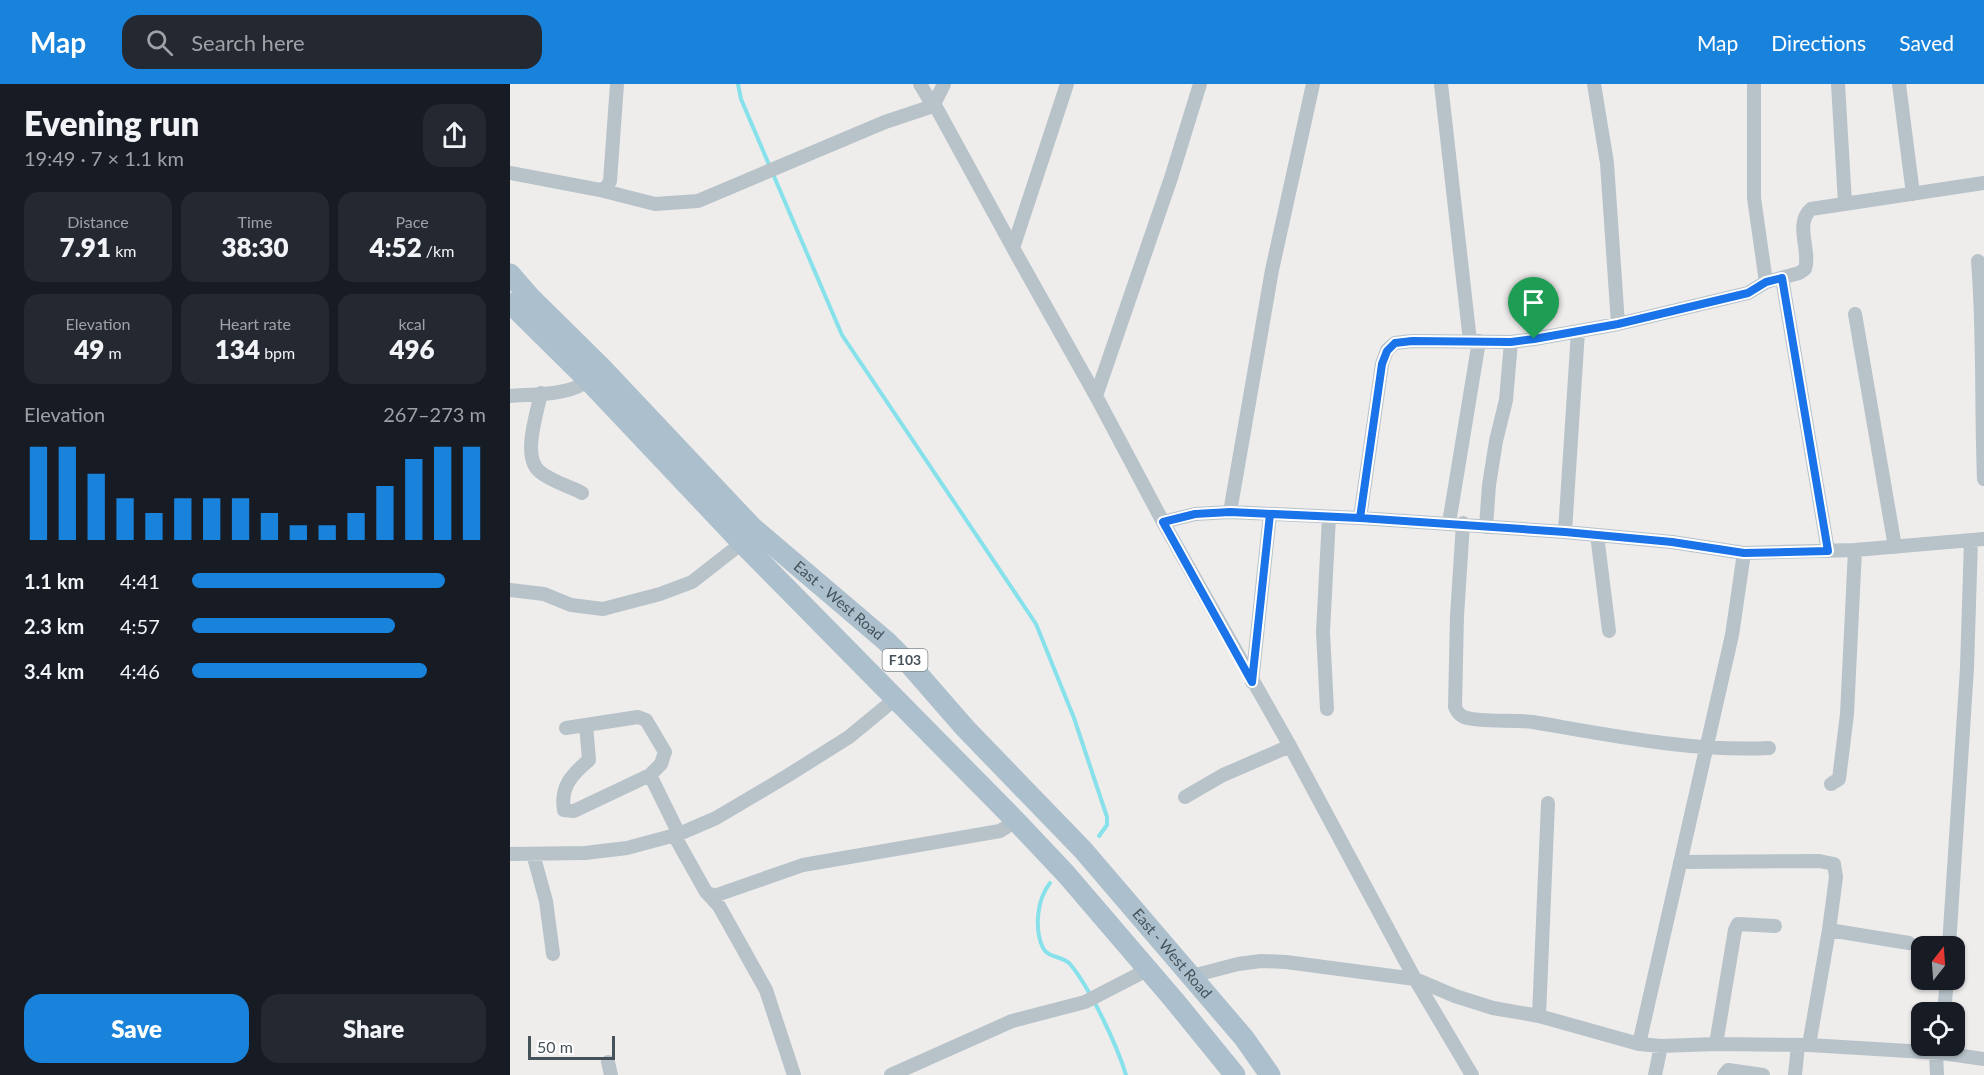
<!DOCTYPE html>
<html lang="en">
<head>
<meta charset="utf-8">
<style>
  :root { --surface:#171b24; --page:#242831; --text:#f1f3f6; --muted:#9ea1a6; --accent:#1983dc }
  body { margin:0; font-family:Lato,sans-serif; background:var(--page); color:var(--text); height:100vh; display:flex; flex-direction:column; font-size:22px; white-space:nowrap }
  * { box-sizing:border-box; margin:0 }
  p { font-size:20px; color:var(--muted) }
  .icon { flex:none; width:33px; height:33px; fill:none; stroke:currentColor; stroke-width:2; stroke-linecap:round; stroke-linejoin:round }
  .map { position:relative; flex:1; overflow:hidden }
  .panel { display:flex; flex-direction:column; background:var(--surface); width:510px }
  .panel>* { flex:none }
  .needle { width:39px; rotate:17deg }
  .fabs { position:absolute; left:1401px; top:852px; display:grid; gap:12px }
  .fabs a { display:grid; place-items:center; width:54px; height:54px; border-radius:12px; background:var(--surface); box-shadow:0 2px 4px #0004; font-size:30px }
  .scale { position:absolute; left:18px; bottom:15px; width:87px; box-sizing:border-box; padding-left:6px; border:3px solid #455259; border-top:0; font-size:16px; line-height:21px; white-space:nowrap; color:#455259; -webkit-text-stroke:4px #fff; paint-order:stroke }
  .pin { position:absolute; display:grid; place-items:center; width:51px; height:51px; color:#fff; margin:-62px -26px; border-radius:50% 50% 50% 0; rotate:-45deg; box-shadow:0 0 6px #0007 }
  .pin .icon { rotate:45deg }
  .round { display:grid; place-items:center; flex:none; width:63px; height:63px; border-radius:18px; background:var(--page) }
  .summary { display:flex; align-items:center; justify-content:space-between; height:102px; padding:0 24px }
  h1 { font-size:33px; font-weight:800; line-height:45px }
  .figures { display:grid; grid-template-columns:repeat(3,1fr); gap:9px; height:102px; padding:6px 24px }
  .figures div { display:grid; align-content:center; border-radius:15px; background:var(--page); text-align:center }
  .figures b { font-size:26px; font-weight:800 }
  .figures small { font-size:16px; font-weight:400 }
  .figures p { font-size:16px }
  .chart { height:168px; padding:12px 24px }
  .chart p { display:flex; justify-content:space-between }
  .chart svg { width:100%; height:108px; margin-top:6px; stroke:var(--accent); stroke-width:6 }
  .action { display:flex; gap:12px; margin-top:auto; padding:12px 24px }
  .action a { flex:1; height:69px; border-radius:18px; background:var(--accent); color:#fff; font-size:24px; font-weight:800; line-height:69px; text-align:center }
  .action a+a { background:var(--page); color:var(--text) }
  ul { padding:0 24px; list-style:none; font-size:20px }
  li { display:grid; grid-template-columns:96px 72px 1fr; align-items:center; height:45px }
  li i { height:15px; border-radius:8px; background:var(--accent) }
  header { display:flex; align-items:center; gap:36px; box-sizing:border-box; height:84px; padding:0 30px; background:var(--accent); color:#fff }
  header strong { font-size:28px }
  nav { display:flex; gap:33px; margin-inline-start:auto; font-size:21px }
  .search { width:420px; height:54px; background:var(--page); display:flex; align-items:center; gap:15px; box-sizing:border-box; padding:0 21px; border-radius:18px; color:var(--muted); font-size:22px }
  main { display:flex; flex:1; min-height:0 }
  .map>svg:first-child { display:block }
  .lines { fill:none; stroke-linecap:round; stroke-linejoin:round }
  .stream { stroke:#86e1eb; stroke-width:4 }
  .street { stroke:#b7c3c9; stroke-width:14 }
  .primary { stroke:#abbfcc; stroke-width:21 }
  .route-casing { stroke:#fff; stroke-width:12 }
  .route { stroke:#1a73e8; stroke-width:8 }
  .labels { text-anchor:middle; stroke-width:4.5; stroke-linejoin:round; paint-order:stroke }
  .shield { fill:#fff; stroke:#7d868b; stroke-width:1.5 }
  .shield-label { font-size:14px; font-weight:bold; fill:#455259 }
  .street-label { font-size:15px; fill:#455259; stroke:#fff }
</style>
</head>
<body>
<header>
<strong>Map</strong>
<div class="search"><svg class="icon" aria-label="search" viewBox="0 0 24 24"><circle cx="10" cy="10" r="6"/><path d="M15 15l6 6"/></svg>Search here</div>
<nav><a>Map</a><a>Directions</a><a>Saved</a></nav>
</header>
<main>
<section class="panel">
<div class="summary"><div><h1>Evening run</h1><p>19:49 · 7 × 1.1 km</p></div><a class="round"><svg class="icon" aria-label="share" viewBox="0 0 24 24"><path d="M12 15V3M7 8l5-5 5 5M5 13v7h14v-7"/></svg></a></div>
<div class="figures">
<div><p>Distance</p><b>7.91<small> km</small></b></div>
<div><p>Time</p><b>38:30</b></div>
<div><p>Pace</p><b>4:52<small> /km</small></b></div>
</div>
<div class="figures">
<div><p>Elevation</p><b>49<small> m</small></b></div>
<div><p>Heart rate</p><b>134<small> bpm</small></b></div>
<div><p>kcal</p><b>496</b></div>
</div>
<div class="chart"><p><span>Elevation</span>267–273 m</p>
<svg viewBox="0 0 160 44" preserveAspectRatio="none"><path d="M5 44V6M15 44V6M25 44V17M35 44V27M45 44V33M55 44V27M65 44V27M75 44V27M85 44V33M95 44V38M105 44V38M115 44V33M125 44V22M135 44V11M145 44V6M155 44V6"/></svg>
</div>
<ul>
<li><b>1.1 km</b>4:41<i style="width:86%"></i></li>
<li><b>2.3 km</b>4:57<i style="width:69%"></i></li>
<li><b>3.4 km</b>4:46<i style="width:80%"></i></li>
</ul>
<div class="action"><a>Save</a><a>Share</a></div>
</section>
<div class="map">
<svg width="1474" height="991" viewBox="0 0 1474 991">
  <rect width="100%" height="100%" fill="#efecec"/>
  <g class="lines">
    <path class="stream" d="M228,0L231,15L260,83
      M263,90L332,251L526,540L564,634L597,733V741L589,752
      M540,799C527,815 524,845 533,864C538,874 553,872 560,880C580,904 607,961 616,991"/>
    <path class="street" d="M434,0L423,22L426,23L503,164L586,312L653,438L780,662L905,895L962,991
      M931,0L960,257
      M1084,0L1097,79L1108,240
      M1244,0V114L1256,198
      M1328,0L1335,119
      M1389,0L1403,110
      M0,89L90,106L145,120L188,117L375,38L423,22L410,0
      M90,106L97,103L100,97L107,0
      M503,164L557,0
      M1468,177C1474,250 1471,323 1474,395
      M1272,194L1318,467
      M1345,230L1385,463
      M31,309C27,329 12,372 29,387C40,397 59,402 72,409
      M0,312C23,310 61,312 78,296
      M586,312L661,94L690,0
      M720,428L762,186L803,0
      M850,434L872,280L877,266L885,259L902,257L1001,258L1024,255L1108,240L1238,209L1256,198L1289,189L1295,185C1301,166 1284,140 1301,125L1474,99
      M653,438L685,430L720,428L850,434L1055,448L1162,458L1234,469L1345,466L1474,455
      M939,439L969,257
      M953,439L947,532L945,623C947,628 949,631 954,633C971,639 1003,635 1023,638C1099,651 1182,668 1259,664
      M976,443L979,401L986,357L996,316L1001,258
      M1055,448L1068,247
      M1087,451L1099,547
      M0,506L34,510L61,521L93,525L150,510L182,498L232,459
      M742,598L760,430
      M817,625L813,548L819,433
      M76,641L79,676C62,690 50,703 54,726L64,727L140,691
      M56,644L128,633L136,636L155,668L151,680L140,691L169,750
      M1321,700L1329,695L1337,630L1345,466
      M675,713L713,691L780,662
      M164,751L196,808L204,812L293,781L490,747L506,737
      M0,770L75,769L117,764L169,750L206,734L277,692L339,653L385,615
      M23,770L36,817L43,870
      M1170,778L1309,777L1324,780L1326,793L1319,846L1299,961
      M198,810L209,822L256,906L284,991
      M1319,846L1399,859
      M1439,862L1457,584L1461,456
      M682,892L728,880L751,877L776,878L905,895L945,912L983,924L1029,932L1129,960L1151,962L1206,960L1299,961L1432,969L1474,975
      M1434,928L1437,896
      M1029,932L1038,719
      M1129,960L1222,551L1234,469
      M1206,960L1225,846L1228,840L1265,842
      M1426,969L1427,991
      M98,978L101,991
      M381,991L502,937L575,918L637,886
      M1145,991L1151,962
      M1214,991L1218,986L1253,991
      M1285,991L1288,961"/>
    <g class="primary">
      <path id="s1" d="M0,190L20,213L91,283L242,443L376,557L401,582L455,644L573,766L734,954L760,991"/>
      <path d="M0,219L78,296L232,459L506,737L556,790L664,916L725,991"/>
    </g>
  </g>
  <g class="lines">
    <defs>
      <path id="route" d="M1024,255L1001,258L902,257L885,259L877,267L872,280L850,434L760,430L742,598L653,438L685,430L720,428L850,434L1055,448L1162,458L1234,469L1318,467L1272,194L1256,198L1238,209L1108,240L1024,255"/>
    </defs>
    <use href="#route" class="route-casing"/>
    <use href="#route" class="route"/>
  </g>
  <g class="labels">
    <rect class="shield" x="372.5" y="565" width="45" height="22" rx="4.5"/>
    <g class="shield-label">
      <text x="395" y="581">F103</text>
    </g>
    <g class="street-label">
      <text dy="5" stroke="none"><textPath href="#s1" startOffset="464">East - West Road</textPath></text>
      <text dy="5" stroke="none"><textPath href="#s1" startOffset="950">East - West Road</textPath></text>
    </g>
  </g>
</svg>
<div class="fabs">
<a><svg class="needle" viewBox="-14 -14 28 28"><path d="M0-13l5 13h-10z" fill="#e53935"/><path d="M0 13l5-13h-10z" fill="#9ea1a6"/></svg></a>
<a><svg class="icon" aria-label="locate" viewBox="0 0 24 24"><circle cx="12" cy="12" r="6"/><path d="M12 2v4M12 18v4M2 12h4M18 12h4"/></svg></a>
</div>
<div class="scale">50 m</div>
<div class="pin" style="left:1024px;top:255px;background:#1e9e55"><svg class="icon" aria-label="arrive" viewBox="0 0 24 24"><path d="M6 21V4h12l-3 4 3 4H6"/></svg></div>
</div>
</main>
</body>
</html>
